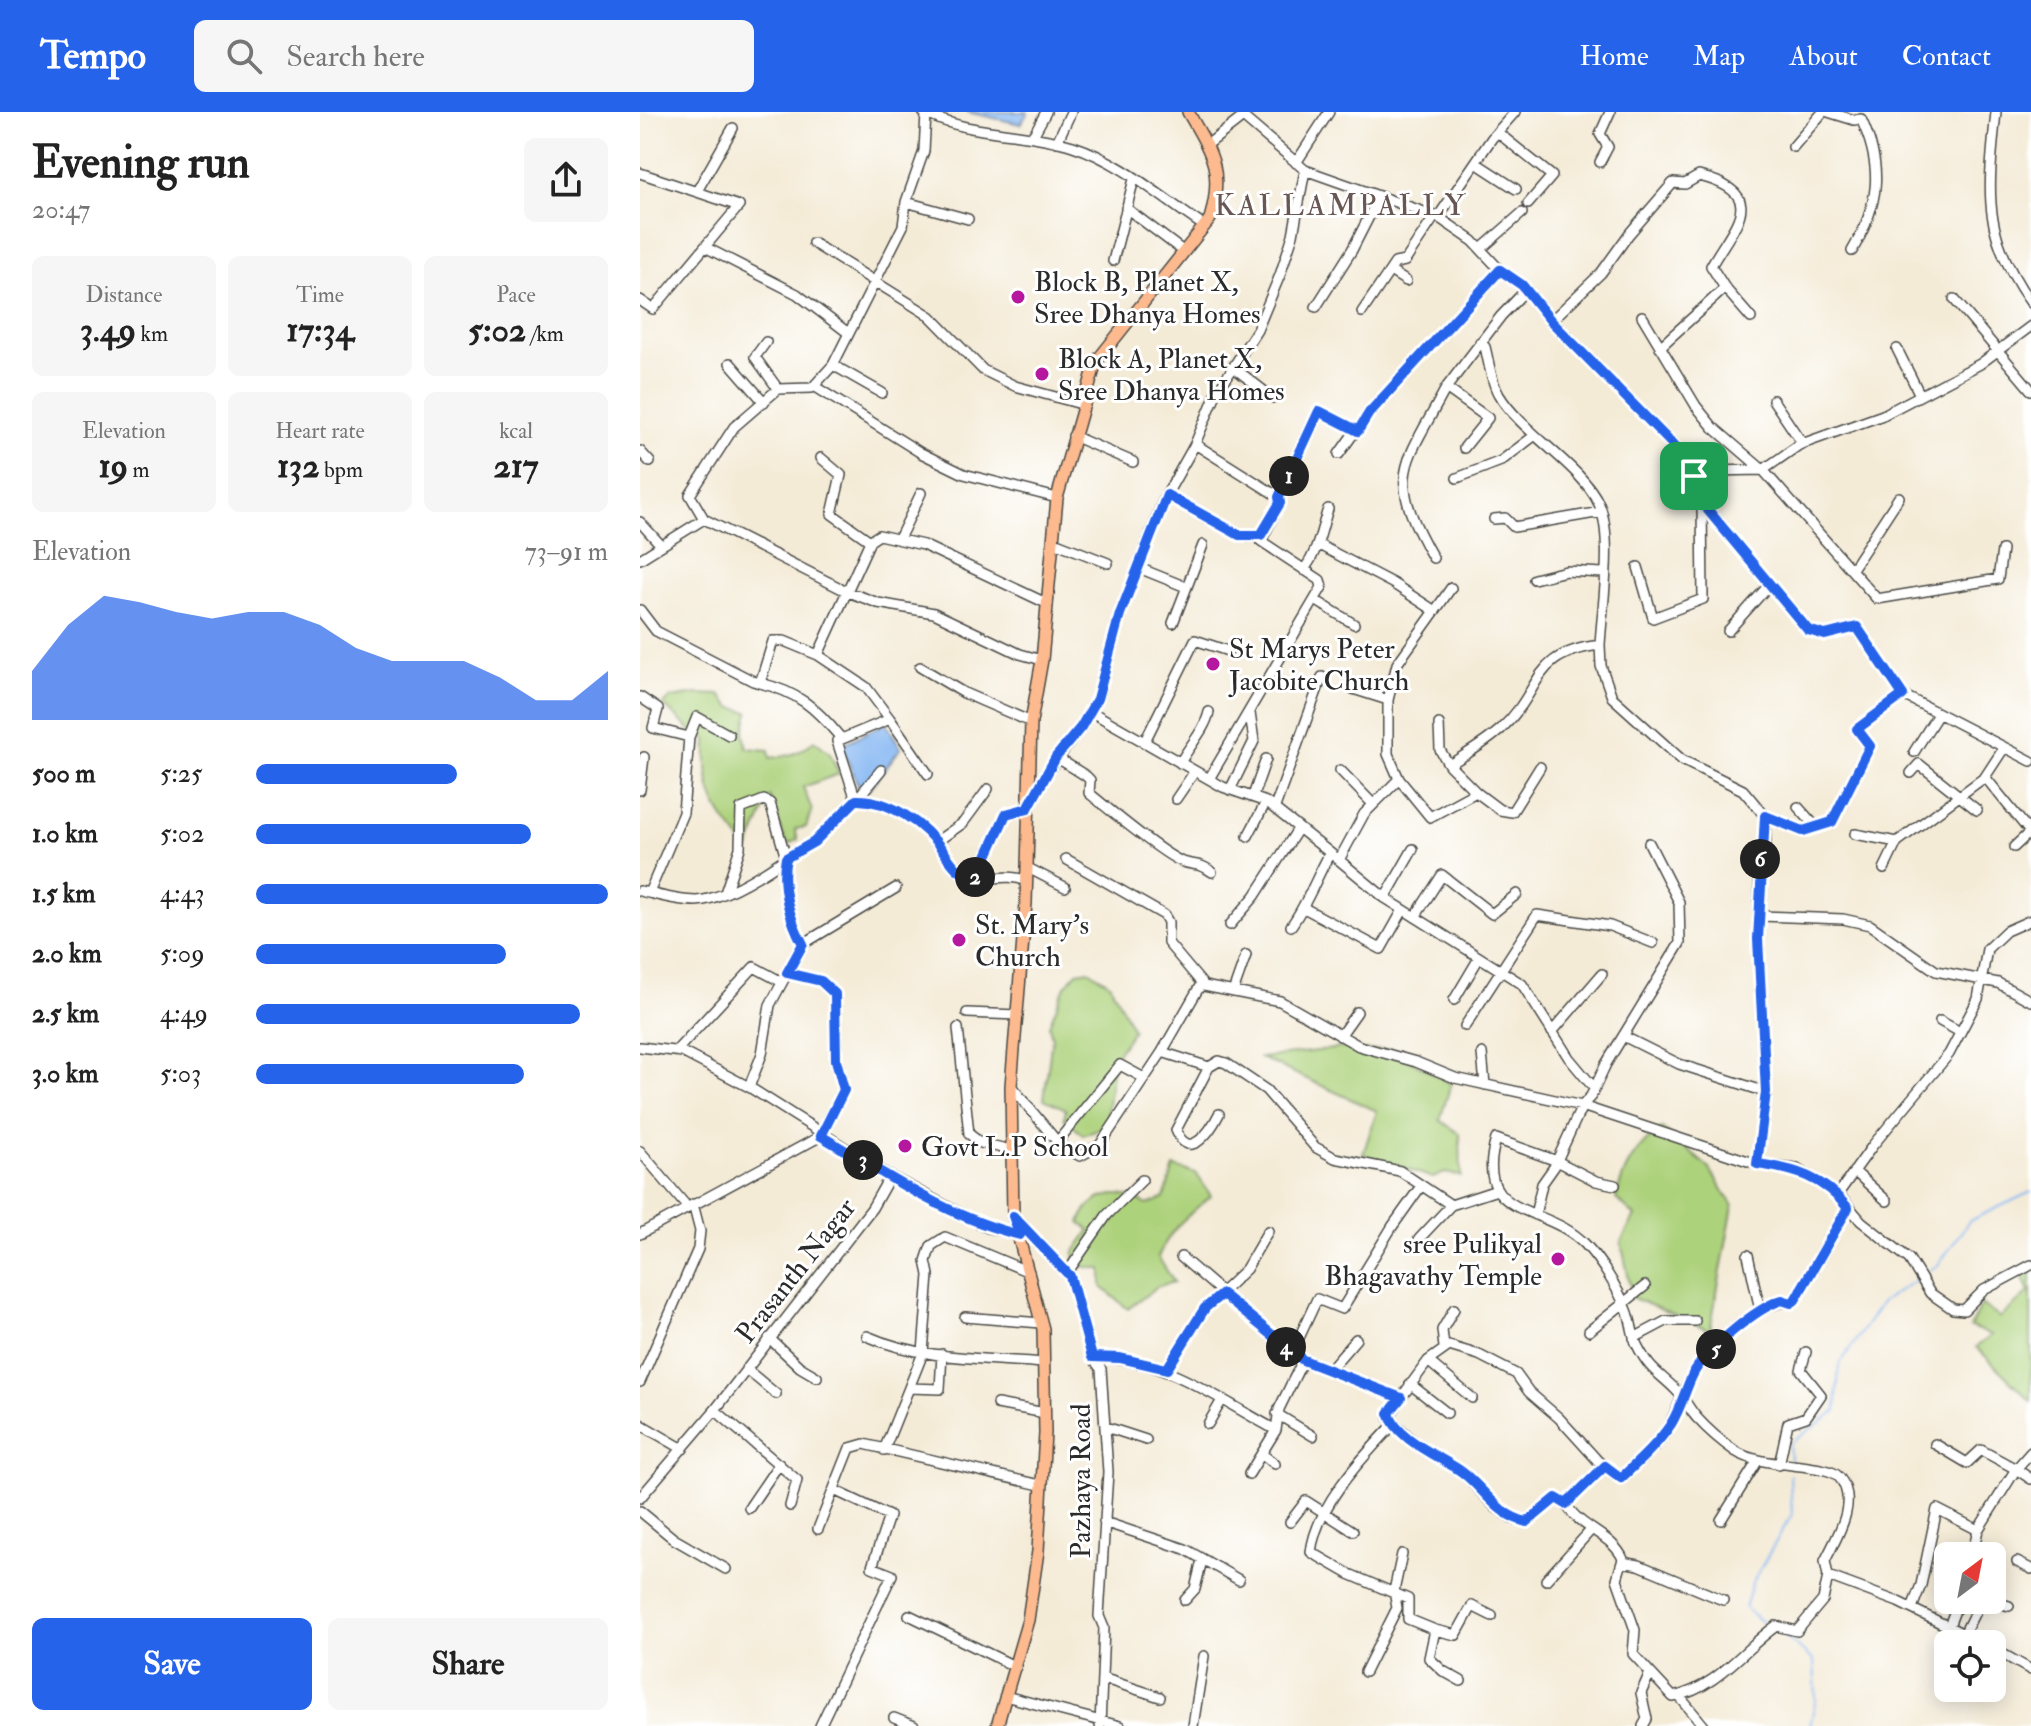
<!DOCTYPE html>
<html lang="en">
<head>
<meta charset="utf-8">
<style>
  :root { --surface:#fff; --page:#f6f6f6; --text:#222; --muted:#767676; --accent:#2563eb }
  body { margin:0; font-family:"IM FELL Double Pica",serif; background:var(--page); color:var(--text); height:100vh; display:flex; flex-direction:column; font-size:30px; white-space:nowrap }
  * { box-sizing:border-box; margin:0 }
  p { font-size:26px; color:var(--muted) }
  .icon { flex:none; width:44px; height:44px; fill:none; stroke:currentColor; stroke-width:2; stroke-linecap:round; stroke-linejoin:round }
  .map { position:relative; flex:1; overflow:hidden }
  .details { display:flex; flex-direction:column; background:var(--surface); width:640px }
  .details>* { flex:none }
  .needle { width:52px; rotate:32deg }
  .buttons { position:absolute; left:1294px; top:1430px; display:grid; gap:16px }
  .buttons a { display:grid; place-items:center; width:72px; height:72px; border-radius:12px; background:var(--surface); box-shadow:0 4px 20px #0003; font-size:40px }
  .pin { position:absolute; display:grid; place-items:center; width:68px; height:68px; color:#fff; margin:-34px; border-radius:16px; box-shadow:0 4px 12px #0006 }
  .km { position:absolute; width:40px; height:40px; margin:-20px; border-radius:50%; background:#222; color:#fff; font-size:22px; line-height:40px; text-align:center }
  .round { display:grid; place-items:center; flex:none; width:84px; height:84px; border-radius:12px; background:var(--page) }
  .summary { display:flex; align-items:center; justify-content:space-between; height:136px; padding:0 32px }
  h1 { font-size:44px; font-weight:700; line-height:60px }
  .figures { display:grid; grid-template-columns:repeat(3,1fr); gap:12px; height:136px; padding:8px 32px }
  .figures div { display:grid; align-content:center; border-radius:12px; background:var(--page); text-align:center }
  .figures b { font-size:34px; font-weight:700 }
  .figures small { font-size:22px; font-weight:400 }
  .figures p { font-size:22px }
  .chart { height:224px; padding:16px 32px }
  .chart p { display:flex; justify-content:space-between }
  .chart svg { width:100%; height:144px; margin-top:8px; fill:var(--accent); opacity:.7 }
  .action { display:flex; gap:16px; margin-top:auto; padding:16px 32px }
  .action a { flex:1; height:92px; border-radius:12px; background:var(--accent); color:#fff; font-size:32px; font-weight:700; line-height:92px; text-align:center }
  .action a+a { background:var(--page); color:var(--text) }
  ul { padding:0 32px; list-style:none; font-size:26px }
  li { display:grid; grid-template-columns:128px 96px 1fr; align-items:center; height:60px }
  li i { height:20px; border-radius:10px; background:var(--accent) }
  header { display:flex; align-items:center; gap:48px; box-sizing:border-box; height:112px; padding:0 40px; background:var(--accent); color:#fff }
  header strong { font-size:38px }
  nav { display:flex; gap:44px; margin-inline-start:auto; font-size:28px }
  .search { width:560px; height:72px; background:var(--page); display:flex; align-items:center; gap:20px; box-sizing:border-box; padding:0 28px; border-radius:12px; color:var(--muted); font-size:30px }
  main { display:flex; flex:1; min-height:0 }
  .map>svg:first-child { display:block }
  .green { fill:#add27c; stroke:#6c7e54; stroke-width:2 }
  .water { fill:#87b8f3; stroke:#59728f; stroke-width:2 }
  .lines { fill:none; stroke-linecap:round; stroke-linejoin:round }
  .stream { stroke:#87b8f3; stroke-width:2 }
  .minor-casing { stroke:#494845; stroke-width:12 }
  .major-casing { stroke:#494845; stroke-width:14 }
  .minor { stroke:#fff; stroke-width:9 }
  .major { stroke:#fcba8e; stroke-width:11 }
  .route-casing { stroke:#fff; stroke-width:16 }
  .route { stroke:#2563eb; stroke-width:10 }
  .poi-dot { fill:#b5179e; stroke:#fff; stroke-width:3 }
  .labels { text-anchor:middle; stroke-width:6; stroke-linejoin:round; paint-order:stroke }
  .poi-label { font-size:28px; fill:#2b2b2b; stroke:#fff; text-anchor:start }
  .street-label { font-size:28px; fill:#2b2b2b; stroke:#fff }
  .neighbourhood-label { font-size:30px; letter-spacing:2px; fill:#685752; stroke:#fff }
</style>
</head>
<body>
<header>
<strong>Tempo</strong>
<div class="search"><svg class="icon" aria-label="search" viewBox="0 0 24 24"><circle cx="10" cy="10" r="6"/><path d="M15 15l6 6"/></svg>Search here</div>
<nav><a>Home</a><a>Map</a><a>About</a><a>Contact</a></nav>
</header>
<main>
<section class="details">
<div class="summary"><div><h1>Evening run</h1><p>20:47</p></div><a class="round"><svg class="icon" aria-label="share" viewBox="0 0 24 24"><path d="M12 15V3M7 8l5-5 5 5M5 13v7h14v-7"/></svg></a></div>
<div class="figures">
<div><p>Distance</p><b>3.49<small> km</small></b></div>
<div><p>Time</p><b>17:34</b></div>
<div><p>Pace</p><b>5:02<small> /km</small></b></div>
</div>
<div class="figures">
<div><p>Elevation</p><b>19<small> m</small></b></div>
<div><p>Heart rate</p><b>132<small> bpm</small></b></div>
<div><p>kcal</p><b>217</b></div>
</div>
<div class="chart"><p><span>Elevation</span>73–91 m</p>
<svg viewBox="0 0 160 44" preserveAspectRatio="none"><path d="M0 44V29L10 15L20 6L30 8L40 11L50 13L60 11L70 11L80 15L90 22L100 26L110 26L120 26L130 31L140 38L150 38L160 29V44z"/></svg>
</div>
<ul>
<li><b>500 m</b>5:25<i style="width:57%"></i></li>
<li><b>1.0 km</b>5:02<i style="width:78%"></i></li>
<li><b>1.5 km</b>4:43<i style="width:100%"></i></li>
<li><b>2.0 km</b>5:09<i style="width:71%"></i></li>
<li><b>2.5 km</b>4:49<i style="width:92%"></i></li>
<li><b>3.0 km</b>5:03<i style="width:76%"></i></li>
</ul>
<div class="action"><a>Save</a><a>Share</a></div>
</section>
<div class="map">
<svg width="1391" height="1614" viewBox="0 0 1391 1614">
  <rect width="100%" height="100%" fill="#fff"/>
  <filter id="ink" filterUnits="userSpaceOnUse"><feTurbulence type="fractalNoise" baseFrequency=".0125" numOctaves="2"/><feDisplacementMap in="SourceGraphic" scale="16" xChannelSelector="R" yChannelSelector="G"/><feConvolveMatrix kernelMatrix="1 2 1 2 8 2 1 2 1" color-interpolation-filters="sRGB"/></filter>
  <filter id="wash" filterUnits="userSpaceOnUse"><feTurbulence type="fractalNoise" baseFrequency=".006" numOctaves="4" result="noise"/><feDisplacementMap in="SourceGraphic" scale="32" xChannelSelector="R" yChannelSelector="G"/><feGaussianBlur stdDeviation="1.8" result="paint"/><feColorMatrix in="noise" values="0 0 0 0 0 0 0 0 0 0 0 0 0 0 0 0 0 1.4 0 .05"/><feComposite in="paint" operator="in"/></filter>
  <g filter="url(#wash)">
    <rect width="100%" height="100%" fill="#f4ebd7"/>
    <path class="green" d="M57,582L80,583L91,595L109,600L104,621L107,636L129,638L130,646C149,644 161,642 174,628L190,641L199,662L163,675L172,698L166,715L155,717L158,728L147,733L130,685L108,738C73,694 65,684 67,627L50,618L23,592L31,586Z
      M449,858L470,872L493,918L474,946L467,1001L470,1012L443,1023L424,1006L426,997L404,987L412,926L409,913L425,874L437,860Z
      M709,935L723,939L751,937L811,972L800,1008L820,1022L821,1064L805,1061L793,1066L723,1042L737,999L621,946Z
      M1022,1016L1069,1056L1093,1094L1070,1218L993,1186L981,1130L995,1104L976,1087C983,1055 996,1035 1022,1016Z
      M534,1055L556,1061L571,1084C548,1103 530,1117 518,1145L534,1170L518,1174L488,1197L462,1175V1157L434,1153L435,1139L450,1118L440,1111C451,1079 482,1077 507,1093L524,1086Z
      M1391,1159V1289L1336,1235L1352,1223L1330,1215L1341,1192L1360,1206L1389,1180L1382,1163Z"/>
    <path class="water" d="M327,0H388L381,12Z
      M246,611L261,636L223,684L201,633Z"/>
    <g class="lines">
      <path class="stream" d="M1290,1158L1298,1153L1329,1109L1391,1080
        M1150,1348L1149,1332L1196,1299L1199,1253L1242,1190L1277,1167
        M1124,1512L1105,1496L1112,1471L1152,1402L1150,1363
        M1140,1520L1174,1549L1176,1587L1170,1614"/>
    </g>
  </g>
  <g filter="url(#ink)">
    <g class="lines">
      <defs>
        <path id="minor" d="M283,0C328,24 384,18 433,34C480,49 523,87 564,114
          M1188,0L1214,8L1221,7C1244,56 1239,93 1212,139
          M1356,0C1348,81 1341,121 1391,191
          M857,20L912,64L888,92
          M393,24L406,0
          M417,30L431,0
          M567,33L603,5L665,58L798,105L833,129L860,158L882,173L911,209L1038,338L1054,364L1062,391L1168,518L1185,523L1217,515L1263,583L1391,649
          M1153,35L1183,0
          M960,50L968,35L960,22L970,0
          M656,51L689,0
          M836,51L876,77
          M0,61L99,94L13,197L0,188
          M57,79L93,16
          M266,90L328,107
          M486,96L543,139
          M798,105L852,26L875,0
          M173,131L290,204L343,258L375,274L445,293
          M65,135L157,182L207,220
          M841,137L882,101
          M473,149L494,67
          M750,159L766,169
          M1085,176L1111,206
          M1314,187L1391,278
          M676,195L712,138L739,85
          M722,200L755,151L765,149L795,104
          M1002,204L1056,294L1073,315L1123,358L1237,487L1358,467L1362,438
          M911,209L961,161L989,122L1033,71L1045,72L1059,64C1131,82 1093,114 1071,154L1085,176L1020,235
          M126,230L115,245L138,277
          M840,230L845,235C849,250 851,270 859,283C882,321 942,354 959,392C974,426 962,494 960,533
          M1257,237L1280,283
          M90,251L124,290
          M193,253L242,281
          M593,255L633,286
          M174,274L281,341L324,362L417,386
          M1133,288L1162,331
          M433,324L493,350
          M555,332L639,385L640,391L621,429L680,468L682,475L569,667
          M824,336L848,306L806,276L861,204L886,178
          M0,339L10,350
          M699,342L716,318
          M181,346L201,363L192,402L230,429
          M1054,364L1072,359L1123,358L1159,333L1243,303L1340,252L1391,214
          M817,366L861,349L894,324
          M527,383L599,423H621
          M639,385L679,299L718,319L729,301L860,158
          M64,407L208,480L238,491L294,501L380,542L402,548
          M854,407L865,406L874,415L961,400
          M0,410L20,432
          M259,427L281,381
          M414,430L468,451
          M679,433L752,471L795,499L757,552L748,588
          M793,446C745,362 764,355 806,276
          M0,447L64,407L50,383L94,315L138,277L172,276L193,253L263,114L266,90L284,39L286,2
          M998,455L1013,506L1063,487L1062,391
          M499,456L546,475
          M1212,457L1259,385
          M664,458C679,437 680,421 688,397
          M894,467L926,459L963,461
          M675,488L714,512
          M0,498L16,519L113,569L120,571L133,529H144L178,543
          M795,499L811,476
          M533,511L563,433
          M1088,519L1130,472
          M280,555L324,581L391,610
          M120,571C158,580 176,596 200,625
          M0,585L18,597L13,616L49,625L43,701L9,781
          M450,599L583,675L626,690L699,748L724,702L759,667L748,642V588L713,577
          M250,607L288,662
          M799,612L800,638L809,653
          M49,625L57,605L89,623
          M504,631L555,528L588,539
          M1274,640L1298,602
          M416,645L446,664L450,668L449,681C466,695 526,745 543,750C556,754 560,751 572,760
          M540,651C549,634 565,618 569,600
          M700,658L732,691
          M1271,661L1279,652L1337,698
          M1345,665L1390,720L1374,735
          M759,667L790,705L836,680L860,698L872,700L900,655
          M0,678L4,645
          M590,678L614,629L610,601
          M836,680L809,653C826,642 846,631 861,617C905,576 889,542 960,533L961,554L972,585L1042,648L1103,678L1125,704L1126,729L1120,749L1118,827L1126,980L1117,1052
          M613,684L626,647
          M536,687L555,659
          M216,688C249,687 282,711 302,738C311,749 313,759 327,764C347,771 364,760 387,769
          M216,688L241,658
          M635,695L682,565
          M1158,695L1176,715
          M1125,704L1163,719L1192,710L1230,634L1217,617L1263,583
          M1215,722L1257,730
          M608,724L626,690
          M296,730L323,711L348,677
          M426,747L524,803L528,810V831L564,874L640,889L719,934L776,950L815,966L942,994L1117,1052L1157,1057L1198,1082
          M699,748L745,786L882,872L929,946L954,976
          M388,756L425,775
          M1244,757L1257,730L1345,665L1364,636
          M337,766L366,702L388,696L398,674L441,615L457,587L480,502L523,389L555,332L576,282L617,218L640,163L653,123L665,58
          M0,779C18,783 37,789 56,789C82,788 124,761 146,746L130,691L124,688L101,697L100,736L86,778
          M745,786L773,737
          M664,796L741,837L763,798
          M1120,804L1203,807L1230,813L1296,859L1358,871L1391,889
          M775,805L802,763L852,802L877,782
          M1391,808L1366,819L1347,837L1338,887L1309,942L1233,1033L1198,1082L1221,1109L1269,1147L1290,1181L1313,1197L1324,1198L1344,1178L1391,1153
          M590,813L615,784L658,717
          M651,814C667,792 676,766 690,741
          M163,832L256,776
          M593,880L606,843
          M814,888L839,846
          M327,901L378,903
          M1300,909L1320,920
          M825,914L897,803L970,814L1013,831
          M318,916L329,1022L341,1031L371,1038
          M912,920L962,862
          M700,924L717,900
          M983,924L1039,952L1126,980
          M0,935L42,940L109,975L250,1064
          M36,939L114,855L142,870
          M522,940L561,872
          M842,941L845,973
          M569,955L536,1018C549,1051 571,1018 579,1002
          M371,974L420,1033L440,1044L460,1033L522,940L569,955L579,949L586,951L626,978L675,1035L695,1046L760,1059L811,1093L857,1078
          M109,975L122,942L130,893L163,832C150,809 140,773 146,746L174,730L216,688L197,629L250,607L226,575L178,543L230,429L239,423L283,433L408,492
          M418,1029L480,953L504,966
          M0,1039L48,1096
          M1214,1059L1247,1089
          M975,1073L956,1069L917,1049L856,1027C832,1108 906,1091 945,1132C961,1149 978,1177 987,1198C992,1210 992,1223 997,1233C1010,1259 1018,1260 1036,1278C1045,1287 1050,1299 1058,1307C1069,1319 1082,1330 1095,1339C1122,1357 1187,1350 1199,1365C1220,1390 1196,1426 1185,1449L1188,1464L1258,1490L1344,1532
          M895,1103L902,1072L914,1055L942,994L951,984L966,952L1040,831L1039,790L1009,731
          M373,1104L430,1164L452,1245L461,1257L468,1360L459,1504L464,1516L460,1614
          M0,1122L181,1024L204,978L196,948L195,882L181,869L147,861
          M779,1127L811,1093
          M1108,1143L1120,1198
          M541,1145L652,1241
          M427,1161L467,1103L502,1068
          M325,1205L401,1211
          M949,1219L1005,1174
          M227,1224C281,1248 346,1246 404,1251
          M129,1226L160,1255L177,1265
          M994,1226L1026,1209H1055
          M804,1235L802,1218L814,1197
          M452,1245C526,1246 573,1284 636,1318L639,1297L663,1248L761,1286L788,1249L809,1234L839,1243L876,1262L889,1280L919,1306L958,1349L981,1366C994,1354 1010,1341 1021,1327C1036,1306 1041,1281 1054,1260C1068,1237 1125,1184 1151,1191L1155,1188L1208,1096
          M663,1248L652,1241L677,1187L702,1197L752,1115L781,1074
          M788,1249L832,1286
          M106,1257L136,1282
          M527,1257L565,1196L606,1157L628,1119
          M690,1257L716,1227
          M0,1270L58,1137L60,1119L53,1092
          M770,1272L807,1301
          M269,1276L300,1277L302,1242
          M761,1286L749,1306L782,1337L822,1360L855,1395L873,1407L887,1410L916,1386L926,1392
          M357,1292L405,1301
          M75,1298L157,1368L150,1394
          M637,1302L673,1324
          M755,1311C723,1345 677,1392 671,1440L709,1462L768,1487V1507L795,1518L789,1546L803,1559L821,1569
          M0,1312L43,1337
          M568,1312L582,1288
          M466,1315L506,1328
          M1295,1332L1327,1351L1341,1338L1376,1357L1391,1340
          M244,1338L283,1241L289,1163L286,1149L291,1134L305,1125L389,1160
          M622,1342L635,1352
          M1139,1353L1148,1311L1166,1305L1181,1283L1161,1258L1166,1240
          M965,1354L926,1392C939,1416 973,1423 983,1447L977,1467L995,1518L993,1542L1033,1585C1077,1576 1101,1539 1136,1514L1157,1519L1183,1488L1188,1464
          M609,1362L636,1318
          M0,1386L75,1298L232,1096L250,1064L348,1116L380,1123
          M109,1396L139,1352
          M0,1399L34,1427L86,1457
          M1081,1408L1117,1350
          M464,1410L545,1437L599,1468
          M650,1410L666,1389L713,1419
          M178,1417L210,1336L224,1332L400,1373
          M1332,1444L1338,1418L1376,1357L1391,1367
          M982,1450L999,1453L1083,1488
          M1377,1450L1391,1457
          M906,1468L951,1418
          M545,1488L555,1477L562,1448
          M1350,1488L1369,1494
          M1272,1496L1281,1473L1297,1397L1338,1418
          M269,1503L376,1555
          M1309,1514L1319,1488
          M795,1518L816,1523L832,1494L852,1504
          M1324,1522L1341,1488
          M1352,1536L1391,1558
          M725,1560L757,1496L754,1479L762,1442
          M462,1566L520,1585
          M365,1584L480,1614
          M1039,1584L1064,1614
          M254,1606L274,1614
          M180,1614L252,1463L232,1455L249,1404L196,1379
          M553,1614L564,1544
          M1003,1614L1007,1607L1001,1581L1009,1563"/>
        <path id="major" d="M357,1614L388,1508L398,1439L405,1321L403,1217L373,1104L371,974L386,791L391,610L402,548L417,386L456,250L570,107C584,58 572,42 548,0"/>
      </defs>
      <use href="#minor" class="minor-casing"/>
      <use href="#major" class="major-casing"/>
      <use href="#minor" class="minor"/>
      <use href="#major" class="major"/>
    </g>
  </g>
  <g class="lines" filter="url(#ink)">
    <defs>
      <path id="route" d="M860,158L882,173L911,209L1038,338L1054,364L1062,391L1168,518L1185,523L1217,515L1263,583L1217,617L1230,634L1192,710L1163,719L1125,704L1118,827L1126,980L1117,1052C1155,1057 1183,1065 1208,1096L1155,1188L1151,1191L1142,1188C1116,1196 1066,1238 1053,1262C1045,1278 1041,1296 1031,1312C1017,1333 999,1349 981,1366L965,1354L926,1392L916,1386L887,1410C856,1403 846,1378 822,1360C803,1346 755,1327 749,1301L761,1286L663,1248L582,1182L565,1196L527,1257L480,1246L452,1245L430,1164L373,1104L380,1123C308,1106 244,1061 181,1024L204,978L196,948L195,882L181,869L147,861L163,832C150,809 140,773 146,746L174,730L216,688C249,687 285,712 304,740C314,755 319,762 337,766L366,702L388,696L416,645L441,615L457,587L480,502L527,383L599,423H621L640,391L639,385L679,299L718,319L729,301Z"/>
    </defs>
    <use href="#route" class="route-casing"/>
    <use href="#route" class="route"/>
  </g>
  <g class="poi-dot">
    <circle cx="378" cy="185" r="8"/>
    <circle cx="402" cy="262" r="8"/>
    <circle cx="573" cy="552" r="8"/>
    <circle cx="319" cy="828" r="8"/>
    <circle cx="265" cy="1034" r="8"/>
    <circle cx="918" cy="1147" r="8"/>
  </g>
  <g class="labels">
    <g class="poi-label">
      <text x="394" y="179">Block B, Planet X,<tspan x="394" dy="32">Sree Dhanya Homes</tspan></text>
      <text x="418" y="256">Block A, Planet X,<tspan x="418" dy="32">Sree Dhanya Homes</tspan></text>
      <text x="589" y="546">St Marys Peter<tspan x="589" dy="32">Jacobite Church</tspan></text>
      <text x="335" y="822">St. Mary's<tspan x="335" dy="32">Church</tspan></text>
      <text x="281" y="1044">Govt L.P School</text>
      <text x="902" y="1141" text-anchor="end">sree Pulikyal<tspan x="902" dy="32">Bhagavathy Temple</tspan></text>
    </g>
    <g class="street-label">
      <text transform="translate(155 1158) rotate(-52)" y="10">Prasanth Nagar</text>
      <text transform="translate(440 1369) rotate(-90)" y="10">Pazhaya Road</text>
    </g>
    <g class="neighbourhood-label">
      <text x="701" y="103">KALLAMPALLY</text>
    </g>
  </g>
</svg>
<div class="buttons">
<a><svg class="needle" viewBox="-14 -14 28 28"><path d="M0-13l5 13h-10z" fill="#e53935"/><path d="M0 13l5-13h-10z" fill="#767676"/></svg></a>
<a><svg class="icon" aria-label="locate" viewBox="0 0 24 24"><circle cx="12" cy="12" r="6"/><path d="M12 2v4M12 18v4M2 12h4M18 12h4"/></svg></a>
</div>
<div class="pin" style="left:1054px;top:364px;background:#1e9e55"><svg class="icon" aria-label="arrive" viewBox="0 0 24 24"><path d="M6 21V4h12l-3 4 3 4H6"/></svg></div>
<b class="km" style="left:649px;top:364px">1</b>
<b class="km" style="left:335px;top:765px">2</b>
<b class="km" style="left:223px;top:1048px">3</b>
<b class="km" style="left:646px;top:1235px">4</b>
<b class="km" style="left:1076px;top:1237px">5</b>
<b class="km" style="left:1120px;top:747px">6</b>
</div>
</main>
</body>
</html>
